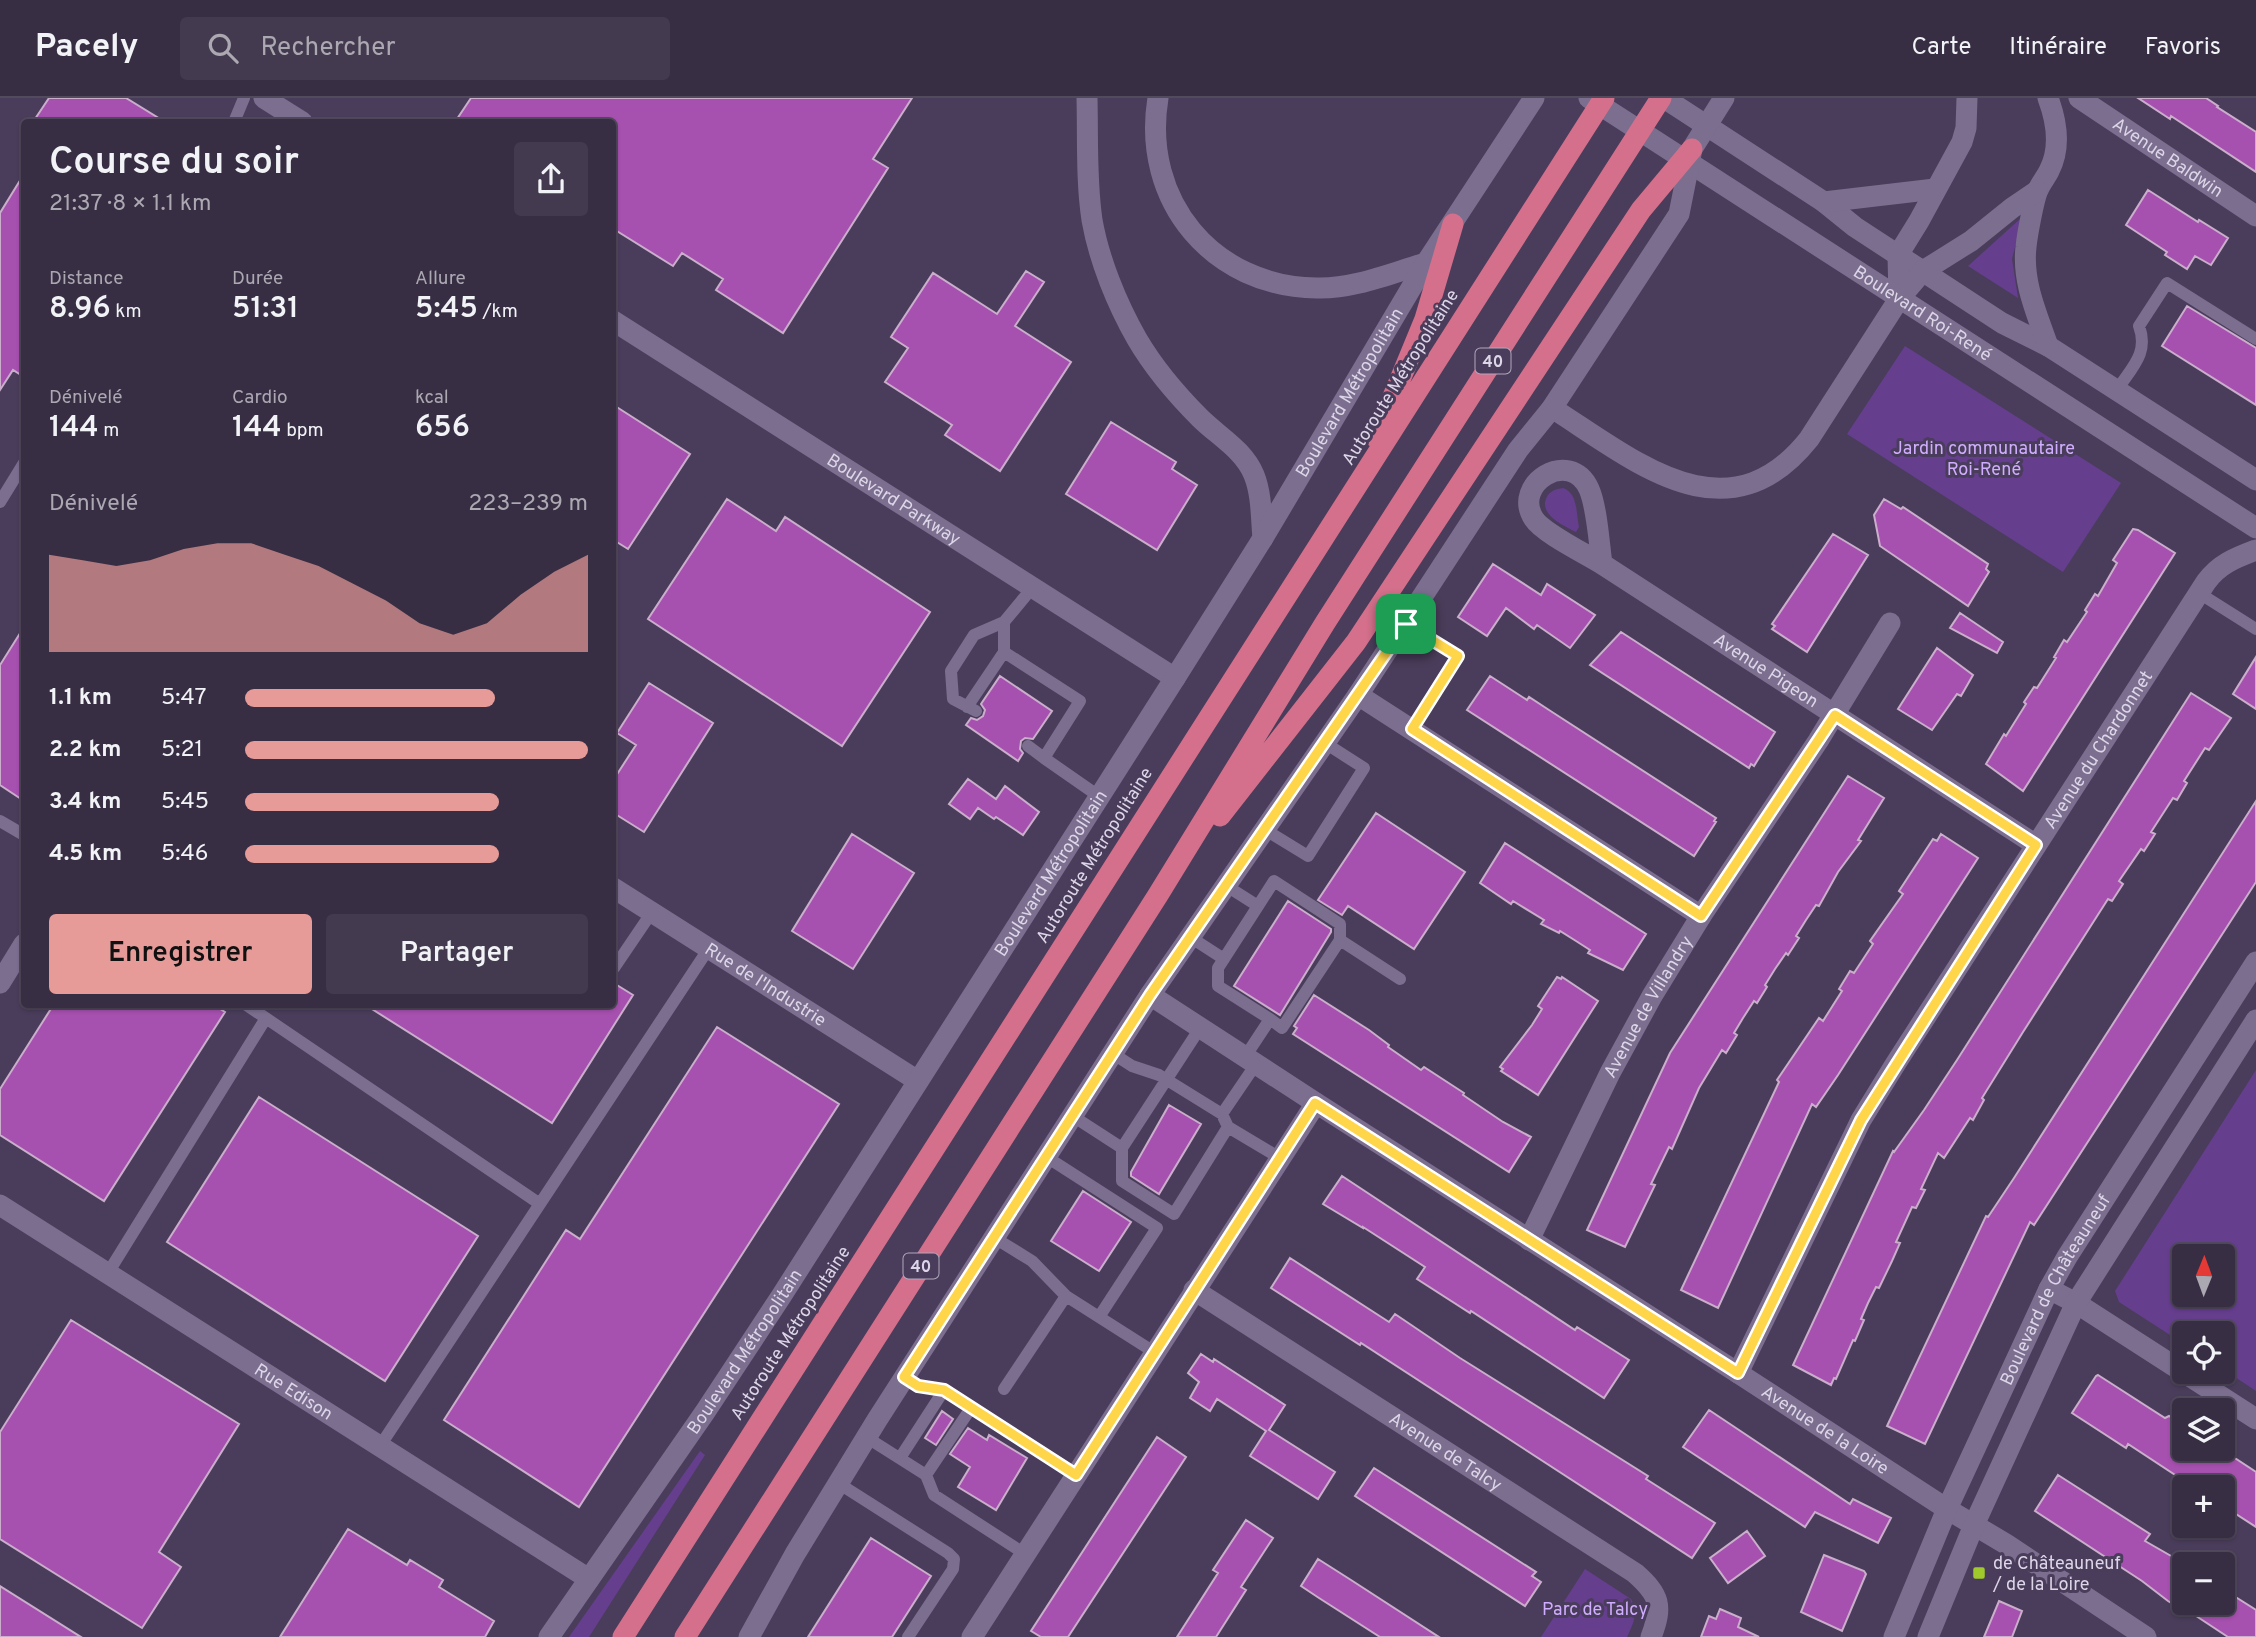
<!DOCTYPE html>
<html lang="fr">
<head>
<meta charset="utf-8">
<style>
  :root { --surface:#382e44; --page:#433a4f; --text:#f1f3f6; --muted:#aba8b2; --line:#524a5d; --accent:#e69b98 }
  body { margin:0; font-family:Overpass,sans-serif; background:var(--page); color:var(--text); height:100vh; display:flex; flex-direction:column; font-size:26px; white-space:nowrap }
  * { box-sizing:border-box; margin:0 }
  p { font-size:23px; color:var(--muted) }
  .icon { flex:none; width:38px; height:38px; fill:none; stroke:currentColor; stroke-width:2; stroke-linecap:round; stroke-linejoin:round }
  .map { position:relative; flex:1; overflow:hidden }
  .panel { position:absolute; left:21px; top:21px; width:595px; height:889px; display:flex; flex-direction:column; background:var(--surface); border-radius:7px; box-shadow:0 2px 5px #0004,0 0 0 2px var(--line) }
  .panel>* { flex:none }
  .needle { width:46px; rotate:1deg }
  .controls { position:absolute; left:2172px; top:1146px; display:grid; gap:14px }
  .controls a { display:grid; place-items:center; width:63px; height:63px; border-radius:7px; background:var(--surface); box-shadow:0 2px 5px #0004,0 0 0 2px var(--line); font-size:35px }
  .pin { position:absolute; display:grid; place-items:center; width:60px; height:60px; color:#fff; margin:-30px; border-radius:14px; box-shadow:0 4px 10px #0006 }
  .round { display:grid; place-items:center; flex:none; width:74px; height:74px; border-radius:7px; background:var(--page) }
  .headline { display:flex; align-items:center; justify-content:space-between; height:119px; padding:0 28px }
  h1 { font-size:38px; font-weight:600; line-height:52px }
  .figures { display:grid; grid-template-columns:repeat(3,1fr); gap:10px; height:119px; padding:7px 28px }
  .figures div { display:grid; align-content:center }
  .figures b { font-size:30px; font-weight:600 }
  .figures small { font-size:19px; font-weight:400 }
  .figures p { font-size:19px }
  .chart { height:196px; padding:14px 28px }
  .chart p { display:flex; justify-content:space-between }
  .chart svg { width:100%; height:126px; margin-top:7px; fill:var(--accent); opacity:.7 }
  .primary-button { display:flex; gap:14px; margin-top:auto; padding:14px 28px }
  .primary-button a { flex:1; height:80px; border-radius:7px; background:var(--accent); color:#111; font-size:28px; font-weight:600; line-height:80px; text-align:center }
  .primary-button a+a { background:var(--page); color:var(--text) }
  ul { padding:0 28px; list-style:none; font-size:23px }
  li { display:grid; grid-template-columns:112px 84px 1fr; align-items:center; height:52px }
  li i { height:18px; border-radius:9px; background:var(--accent) }
  header { display:flex; align-items:center; gap:42px; box-sizing:border-box; height:98px; padding:0 35px; background:var(--surface); border-bottom:2px solid var(--line) }
  header strong { font-size:33px }
  nav { display:flex; gap:38px; margin-inline-start:auto; font-size:24px }
  .search { width:490px; height:63px; background:var(--page); display:flex; align-items:center; gap:18px; box-sizing:border-box; padding:0 24px; border-radius:7px; color:var(--muted); font-size:26px }
  .map>svg:first-child { display:block }
  .green { fill:#653e8e; fill-rule:evenodd }
  .building { fill:#a650af; stroke:#caaecc; stroke-width:2 }
  .lines { fill:none; stroke-linecap:round; stroke-linejoin:round }
  .lane { stroke:#7c6e8f; stroke-width:12 }
  .street { stroke:#7c6e8f; stroke-width:21 }
  .secondary { stroke:#7c6e8f; stroke-width:21 }
  .highway { stroke:#d4708b; stroke-width:21 }
  .route-casing { stroke:#fff; stroke-width:14 }
  .route { stroke:#ffd54a; stroke-width:9 }
  .poi-dot { fill:#a0c92b; stroke:#4a3d5b; stroke-width:2.5 }
  .labels { text-anchor:middle; stroke-width:6; stroke-linejoin:round; paint-order:stroke }
  .shield { fill:#4a3d5b; stroke:#b1a8be; stroke-width:2 }
  .shield-label { font-size:16px; font-weight:bold; fill:#ddd6e8 }
  .street-label { font-size:18px; fill:#ddd6e8; stroke:#4a3d5b }
  .park-label { font-size:18px; fill:#d0adfe; stroke:#4a3d5b }
  .poi-label { font-size:18px; fill:#ddd6e8; stroke:#4a3d5b; text-anchor:start }
</style>
</head>
<body>
<header>
<strong>Pacely</strong>
<div class="search"><svg class="icon" aria-label="search" viewBox="0 0 24 24"><circle cx="10" cy="10" r="6"/><path d="M15 15l6 6"/></svg>Rechercher</div>
<nav><a>Carte</a><a>Itinéraire</a><a>Favoris</a></nav>
</header>
<div class="map">
<svg width="2256" height="1539" viewBox="0 0 2256 1539">
  <rect width="100%" height="100%" fill="#4a3d5b"/>
  <path class="green" d="M2020,121L2022,122L2012,161L2018,200L1968,168Z
    M1905,248L2121,385L2063,474L1847,336Z
    M1563,390C1578,395 1576,415 1579,429L1576,434C1562,427 1536,415 1548,397C1552,392 1557,391 1563,390Z
    M2256,972V1293L2223,1271L2222,1236H2184V1246L2119,1204L2115,1193ZM2222,1158V1197H2184V1158Z
    M700,1353L705,1357L589,1539H569Z
    M1585,1471L1631,1501C1639,1515 1633,1526 1627,1539H1541Z"/>
  <path class="building" d="M49,0H126L165,24H33Z
    M471,0H912L873,61L888,70L783,235L716,192L723,181L682,155L673,168L612,130V24H455Z
    M2138,0H2206L2218,8L2217,9L2256,34V74L2171,18L2170,21Z
    M24,76V279L13,272L0,292V115Z
    M2148,92L2198,124L2199,122L2228,140L2211,167L2195,158L2187,171L2165,157L2167,154L2126,127Z
    M1026,173L1044,184L1015,228L1071,264L1000,373L945,337L952,327L885,284L908,250L891,239L933,175L997,216Z
    M2187,208L2256,250V307L2162,248Z
    M612,306L690,356L628,451L612,441Z
    M1111,324L1176,364L1172,371L1197,387L1157,452L1066,396Z
    M727,401L776,433L785,419L930,514L842,648L648,521Z
    M1884,401L1901,411L1903,409L1988,466L1986,471L1989,474L1968,508L1880,448L1874,417Z
    M2133,431L2138,432L2175,455L2023,693L1986,666L2004,636L2006,638L2026,606L2024,604L2034,589L2037,590L2056,560L2054,559L2064,542L2067,544L2087,514L2085,512L2095,496L2098,498L2117,465L2113,462Z
    M1833,436L1868,457L1807,554L1772,531L1775,528L1772,526Z
    M1493,466L1541,497L1547,486L1595,517L1570,550L1537,527L1534,531L1506,510L1487,538L1458,519Z
    M1960,515L2003,544L1997,555L1950,530Z
    M24,529V703L0,687V567Z
    M1621,534L1775,634L1754,668L1751,666L1749,670L1590,567Z
    M1937,550L1973,577L1961,598L1957,596L1932,632L1898,611Z
    M2256,559V611L2233,596Z
    M1000,578L1052,613L1033,641L1025,640L1021,643L1020,651L1023,655L1018,663L966,627L971,620L977,622L983,618L985,612L981,606Z
    M1490,578L1527,602L1529,599L1549,612L1716,720L1714,723L1716,724L1694,758L1467,612Z
    M649,585L713,625L644,734L612,714V684L636,647L617,635Z
    M2191,595L2231,620L2209,652L2205,650L2184,683L2187,685L2177,702L2173,700L2151,734L2155,736L2144,753L2141,751L2119,783L2123,786L2112,803L2108,801L2023,934L1982,1000L1984,1002L1973,1022L1970,1020L1944,1060L1938,1055L1921,1091L1925,1092L1916,1110L1912,1109L1896,1144L1900,1145L1892,1163L1879,1190L1876,1189L1868,1205L1861,1221L1864,1222L1855,1243L1853,1242L1836,1281L1834,1280L1831,1287L1793,1267L1893,1053L1894,1054L1924,1012L1957,962Z
    M1848,678L1884,700L1858,742L1861,743L1838,774L1819,808L1816,807L1806,822L1796,838L1799,840L1788,857L1786,855L1775,871L1765,887L1767,889L1757,905L1754,903L1743,920L1734,935L1737,937L1726,955L1722,952L1699,990L1672,1051L1669,1049L1651,1086L1655,1087L1625,1149L1587,1132L1670,955Z
    M968,681L996,701L1005,688L1039,714L1023,737L996,719L994,721L978,710L970,721L949,706Z
    M2256,703V784L2034,1127L2030,1124L1925,1346L1887,1328L1986,1118L1988,1119L2014,1080Z
    M1376,715L1465,774L1414,851L1348,808L1342,817L1318,802Z
    M852,736L914,775L853,871L792,833Z
    M1941,736L1978,760L1838,977L1816,1009L1812,1006L1718,1210L1681,1192L1779,984L1777,982L1819,920L1823,923L1842,893L1839,891L1850,873L1854,875L1873,846L1870,843L1903,796L1899,793L1933,741L1937,743Z
    M1505,745L1646,836L1623,872L1588,855L1590,852L1576,843L1560,833L1559,835L1541,826L1544,822L1513,803L1511,806L1480,785Z
    M1288,803L1331,831V834L1280,917L1234,888Z
    M1557,879L1561,881L1562,879L1598,903L1538,997L1501,973L1503,971L1500,969L1532,927L1542,911L1538,908Z
    M612,884L633,897L552,1025L364,906H612Z
    M1314,897L1369,932L1389,947L1388,949L1421,972L1424,969L1464,995L1463,997L1503,1024L1531,1039L1509,1074L1293,936L1297,930L1294,928Z
    M54,906H212L225,914L104,1103L0,1037V991Z
    M717,929L839,1006L579,1409L444,1322L566,1132L580,1141Z
    M259,999L478,1138L385,1283L167,1144Z
    M1169,1007L1201,1026L1159,1096L1131,1078V1074Z
    M1342,1078L1575,1232L1577,1229L1629,1262L1604,1300L1471,1213L1470,1215L1417,1181L1425,1169L1363,1129V1130L1323,1106Z
    M1083,1093L1131,1124L1099,1173L1051,1143Z
    M1290,1160L1389,1224L1395,1216L1460,1260L1648,1378L1646,1381L1715,1425L1692,1460L1361,1245L1360,1247L1271,1190Z
    M71,1222L239,1326L159,1454L181,1469L142,1530L0,1441V1334Z
    M1201,1256L1213,1264L1214,1261L1285,1307L1269,1332L1335,1374L1318,1401L1250,1358L1266,1333L1217,1301L1210,1313L1190,1300L1199,1284L1188,1275Z
    M2098,1277L2165,1320L2169,1318L2184,1327V1351H2221L2256,1374V1429L2222,1407V1390H2195L2128,1346L2126,1350L2072,1315L2096,1278Z
    M1709,1312L1850,1406L1853,1401L1891,1420L1878,1445L1815,1414L1805,1429L1683,1349Z
    M942,1313L953,1321L936,1347L925,1340Z
    M968,1330L987,1342L989,1337L1027,1360L996,1412L958,1389L970,1369L950,1356Z
    M1157,1339L1186,1359L1068,1539H1041L1031,1533Z
    M1374,1370L1536,1474L1532,1478L1541,1484L1525,1508L1355,1398Z
    M2058,1377L2150,1436L2145,1443L2185,1466L2184,1505H2229L2234,1498L2256,1512V1539H2228L2184,1510V1513L2168,1503L2142,1483L2035,1413Z
    M1246,1422L1273,1440L1241,1489L1246,1492L1216,1539H1177L1218,1475L1213,1472Z
    M348,1431L407,1467L410,1462L443,1482L439,1489L494,1523L485,1539H280Z
    M1747,1433L1765,1458L1728,1485L1710,1460Z
    M871,1440L931,1478L892,1539H808Z
    M1824,1457L1864,1473L1866,1476L1842,1533L1801,1514Z
    M1318,1461L1351,1482L1439,1539H1380L1319,1500L1301,1488Z
    M0,1488L81,1539H0Z
    M1999,1503L2022,1513L2012,1539H1984Z
    M1720,1511L1741,1520L1738,1529L1759,1539H1701L1709,1518L1716,1521Z"/>
  <g class="lines">
    <path class="lane" d="M234,24L244,0
      M2117,292C2132,269 2149,255 2139,228L2167,185L2256,241
      M0,404L24,365
      M1033,489L1004,524V554L1080,603L1044,660L1100,699
      M2199,495L2256,531
      M1406,526L1458,558L1412,631
      M967,609L1004,554
      M976,613L953,601L951,573L974,537L1004,524
      M1028,648L1044,660
      M0,723L24,737
      M1264,731L1308,758L1364,670L1325,645
      M1225,787L1258,808L1218,870V888L1270,921L1245,959
      M1258,808L1274,783L1340,826V842L1400,881
      M1190,839L1224,861
      M614,870L652,814
      M245,906L540,1106
      M1270,921L1282,930L1340,842
      M1112,955L1132,968L1159,977L1222,1016L1228,1029L1280,1060
      M1222,1016L1256,966
      M1071,1017L1122,1050L1200,930
      M1122,1050V1083L1174,1116L1228,1029
      M1045,1058L1157,1130L1099,1219
      M993,1139L1032,1163L1066,1198L1154,1254
      M108,1175L266,920
      M904,1279L918,1288L944,1292L971,1310L926,1377
      M1004,1291L1066,1198
      M971,1310L1076,1376
      M866,1339L926,1377L934,1397L1025,1456
      M380,1348L709,850
      M900,1360L944,1292
      M838,1385L948,1455L954,1461L953,1471L908,1539"/>
    <g class="street">
      <path d="M264,0L302,24"/>
      <path id="s1" d="M2079,0L2256,118"/>
      <path id="s2" d="M612,222L1175,580"/>
      <path id="s3" d="M1602,466C1599,445 1597,409 1589,391C1570,349 1511,386 1534,421C1543,435 1586,456 1602,466L2036,747"/>
      <path d="M1358,597L1701,818"/>
      <path id="s4" d="M612,789L918,983"/>
      <path d="M0,885L24,846"/>
      <path id="s5" d="M1150,897L1316,1005L1738,1275L1947,1411L2006,1446L2146,1539"/>
      <path id="s6" d="M0,1107L589,1481"/>
      <path id="s7" d="M1529,1142L1610,975L1652,898L1701,818L1818,643L1890,525"/>
      <path d="M2049,1191L2076,1205L2256,1321"/>
      <path id="s8" d="M1194,1192L1635,1475C1660,1497 1663,1508 1651,1539"/>
      <path id="s9" d="M1738,1275L1861,1022L1896,965L2206,484C2219,466 2235,460 2256,452"/>
      <path d="M972,1539L1316,1005"/>
    </g>
    <g class="secondary">
      <path d="M1087,0C1088,40 1086,82 1092,122C1099,162 1117,206 1137,241C1154,270 1176,296 1200,320C1218,338 1244,352 1254,377C1262,397 1261,420 1263,440"/>
      <path d="M1158,0C1141,103 1213,189 1317,190C1354,191 1391,175 1426,165"/>
      <path id="s10" d="M1589,0L2256,430"/>
      <path d="M1664,0L1824,104L1855,129L2002,225L2048,248L2256,382"/>
      <path d="M2048,0C2057,24 2061,50 2049,73C2046,79 2041,85 2038,92C2034,100 2027,138 2026,149C2022,184 2037,216 2048,248"/>
      <path d="M1824,104L1935,91"/>
      <path d="M1899,201L1898,157L1919,123L1962,44L1966,30L1967,0"/>
      <path d="M1552,310C1634,362 1727,444 1809,341L1899,201L1923,173L1971,143L2012,110L2037,93"/>
      <path id="s11" d="M549,1539L705,1314L782,1197L1175,580L1263,440L1426,165L1534,0"/>
      <path d="M749,1539L795,1456L877,1322L1150,897L1358,597L1518,352L1552,310L1679,116L1692,51L1724,0"/>
      <path id="s12" d="M1894,1539L1947,1411L2049,1191L2067,1159L2256,864"/>
      <path d="M1928,1539L1974,1427L2076,1205L2256,922"/>
    </g>
    <path class="highway" d="M1376,340L1425,221L1453,126
      M1220,718L1356,544L1641,112L1692,51
      M623,1539L1604,0
      M685,1539L1158,797L1325,525L1661,0"/>
  </g>
  <g class="lines">
    <defs>
      <path id="route" d="M1406,526L1458,558L1412,631L1701,818L1835,617L2036,747L1861,1022L1738,1275L1315,1005L1076,1377L944,1292L918,1288L904,1279L1150,897Z"/>
    </defs>
    <use href="#route" class="route-casing"/>
    <use href="#route" class="route"/>
  </g>
  <rect class="poi-dot" x="1972" y="1468" width="14" height="14" rx="3.5"/>
  <g class="labels">
    <g class="shield">
      <rect x="1475.5" y="250.5" width="35" height="25" rx="5"/>
      <rect x="903.5" y="1155.5" width="35" height="25" rx="5"/>
    </g>
    <g class="shield-label">
      <text x="1493" y="269">40</text>
      <text x="921" y="1174">40</text>
    </g>
    <g class="street-label">
      <text dy="6" stroke="none"><textPath href="#s1" startOffset="107">Avenue Baldwin</textPath></text>
      <text dy="6" stroke="none"><textPath href="#s10" startOffset="397">Boulevard Roi-René</textPath></text>
      <text transform="translate(1400 279) rotate(-58)" y="6">Autoroute Métropolitaine</text>
      <text dy="6" stroke="none"><textPath href="#s11" startOffset="1480">Boulevard Métropolitain</textPath></text>
      <text dy="6" stroke="none"><textPath href="#s2" startOffset="334">Boulevard Parkway</textPath></text>
      <text dy="6" stroke="none"><textPath href="#s3" startOffset="457">Avenue Pigeon</textPath></text>
      <text dy="6" stroke="none"><textPath href="#s9" startOffset="721">Avenue du Chardonnet</textPath></text>
      <text transform="translate(1094 757) rotate(-58)" y="6">Autoroute Métropolitaine</text>
      <text dy="6" stroke="none"><textPath href="#s11" startOffset="914">Boulevard Métropolitain</textPath></text>
      <text dy="6" stroke="none"><textPath href="#s4" startOffset="182">Rue de l'Industrie</textPath></text>
      <text dy="6" stroke="none"><textPath href="#s7" startOffset="262">Avenue de Villandry</textPath></text>
      <text dy="6" stroke="none"><textPath href="#s12" startOffset="383">Boulevard de Châteauneuf</textPath></text>
      <text transform="translate(790 1235) rotate(-57)" y="6">Autoroute Métropolitaine</text>
      <text dy="6" stroke="none"><textPath href="#s11" startOffset="346">Boulevard Métropolitain</textPath></text>
      <text dy="6" stroke="none"><textPath href="#s6" startOffset="348">Rue Edison</textPath></text>
      <text dy="6" stroke="none"><textPath href="#s5" startOffset="803">Avenue de la Loire</textPath></text>
      <text dy="6" stroke="none"><textPath href="#s8" startOffset="299">Avenue de Talcy</textPath></text>
    </g>
    <g class="park-label">
      <text x="1984" y="356">Jardin communautaire<tspan x="1984" dy="21">Roi-René</tspan></text>
      <text x="1595" y="1517">Parc de Talcy</text>
    </g>
    <g class="poi-label">
      <text x="1993" y="1471">de Châteauneuf<tspan x="1993" dy="21">/ de la Loire</tspan></text>
    </g>
  </g>
</svg>
<div class="controls">
<a><svg class="needle" viewBox="-14 -14 28 28"><path d="M0-13l5 13h-10z" fill="#e53935"/><path d="M0 13l5-13h-10z" fill="#aba8b2"/></svg></a>
<a><svg class="icon" aria-label="locate" viewBox="0 0 24 24"><circle cx="12" cy="12" r="6"/><path d="M12 2v4M12 18v4M2 12h4M18 12h4"/></svg></a>
<a><svg class="icon" aria-label="layers" viewBox="0 0 24 24"><path d="M12 4l9 5-9 5-9-5zM3 14l9 5 9-5"/></svg></a>
<a>+</a>
<a>−</a>
</div>
<div class="pin" style="left:1406px;top:526px;background:#1e9e55"><svg class="icon" aria-label="arrive" viewBox="0 0 24 24"><path d="M6 21V4h12l-3 4 3 4H6"/></svg></div>
<section class="panel">
<div class="headline"><div><h1>Course du soir</h1><p>21:37 · 8 × 1.1 km</p></div><a class="round"><svg class="icon" aria-label="share" viewBox="0 0 24 24"><path d="M12 15V3M7 8l5-5 5 5M5 13v7h14v-7"/></svg></a></div>
<div class="figures">
<div><p>Distance</p><b>8.96<small> km</small></b></div>
<div><p>Durée</p><b>51:31</b></div>
<div><p>Allure</p><b>5:45<small> /km</small></b></div>
</div>
<div class="figures">
<div><p>Dénivelé</p><b>144<small> m</small></b></div>
<div><p>Cardio</p><b>144<small> bpm</small></b></div>
<div><p>kcal</p><b>656</b></div>
</div>
<div class="chart"><p><span>Dénivelé</span>223–239 m</p>
<svg viewBox="0 0 160 44" preserveAspectRatio="none"><path d="M0 44V10L10 12L20 14L30 12L40 8L50 6L60 6L70 10L80 14L90 20L100 26L110 34L120 38L130 34L140 24L150 16L160 10V44z"/></svg>
</div>
<ul>
<li><b>1.1 km</b>5:47<i style="width:73%"></i></li>
<li><b>2.2 km</b>5:21<i style="width:100%"></i></li>
<li><b>3.4 km</b>5:45<i style="width:74%"></i></li>
<li><b>4.5 km</b>5:46<i style="width:74%"></i></li>
</ul>
<div class="primary-button"><a>Enregistrer</a><a>Partager</a></div>
</section>
</div>
</body>
</html>
